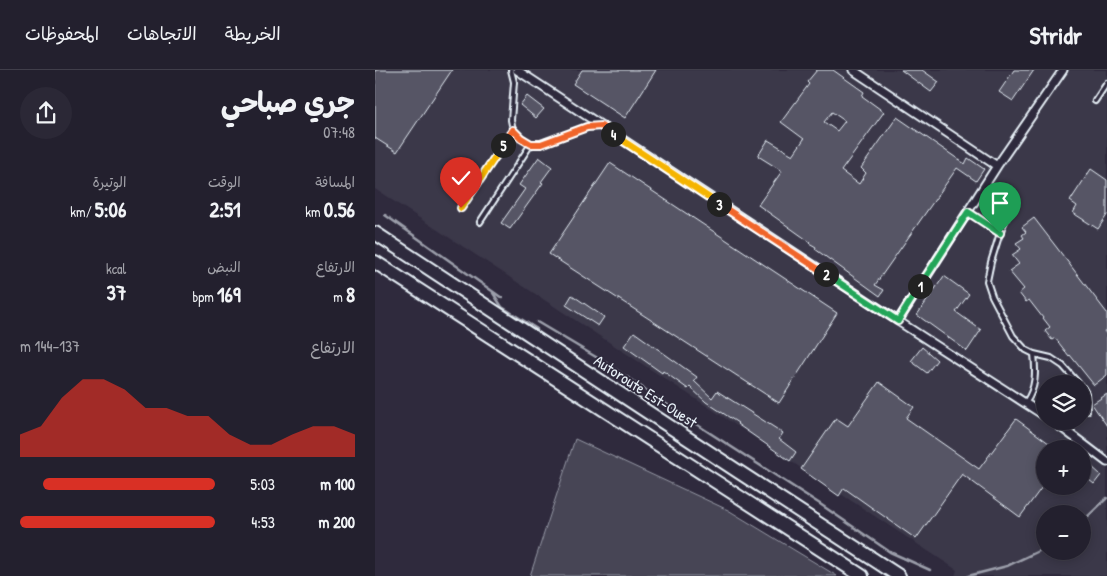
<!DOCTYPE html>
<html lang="ar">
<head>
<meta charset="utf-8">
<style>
  :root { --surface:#23202e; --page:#2b2836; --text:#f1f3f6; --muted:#a3a3aa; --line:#403e4a; --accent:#d93025 }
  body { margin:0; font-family:"Patrick Hand","Playpen Sans Arabic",sans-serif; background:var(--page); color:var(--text); direction:rtl; height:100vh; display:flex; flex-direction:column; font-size:19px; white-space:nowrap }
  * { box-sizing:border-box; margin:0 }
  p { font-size:16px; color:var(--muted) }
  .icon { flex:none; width:28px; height:28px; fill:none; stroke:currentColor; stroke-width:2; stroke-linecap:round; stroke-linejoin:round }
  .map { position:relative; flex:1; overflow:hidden; direction:ltr }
  .side { display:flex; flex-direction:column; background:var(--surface); width:375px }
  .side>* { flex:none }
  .controls { position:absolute; left:661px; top:305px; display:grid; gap:10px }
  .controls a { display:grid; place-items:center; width:55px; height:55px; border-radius:50%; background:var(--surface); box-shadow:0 2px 12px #0003,0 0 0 1px var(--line); font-size:25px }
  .pin { position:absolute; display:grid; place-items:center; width:42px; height:42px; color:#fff; margin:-51px -21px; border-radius:50% 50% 50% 0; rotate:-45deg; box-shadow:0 0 5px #0007 }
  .pin .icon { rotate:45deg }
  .km { position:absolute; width:25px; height:25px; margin:-12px; border-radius:50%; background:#222; color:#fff; font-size:14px; line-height:25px; text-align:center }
  .round { display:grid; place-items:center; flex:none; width:52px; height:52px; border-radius:26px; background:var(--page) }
  .headline { display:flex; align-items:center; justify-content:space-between; height:85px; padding:0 20px }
  h1 { font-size:28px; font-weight:700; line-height:38px }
  .stats { display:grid; grid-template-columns:repeat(3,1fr); gap:8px; height:85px; padding:5px 20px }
  .stats div { display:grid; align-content:center }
  .stats b { font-size:21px; font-weight:700 }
  .stats small { font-size:14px; font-weight:400 }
  .stats p { font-size:14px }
  .chart { height:140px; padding:10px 20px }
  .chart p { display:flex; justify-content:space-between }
  .chart svg { width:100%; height:90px; margin-top:5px; fill:var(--accent); opacity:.7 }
  ul { padding:0 20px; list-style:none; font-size:16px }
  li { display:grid; grid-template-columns:80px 60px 1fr; align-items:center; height:38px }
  li i { height:12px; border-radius:6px; background:var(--accent) }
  header { display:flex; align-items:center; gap:30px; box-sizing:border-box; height:70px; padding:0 25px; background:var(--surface); border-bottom:1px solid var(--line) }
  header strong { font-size:24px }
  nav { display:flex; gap:28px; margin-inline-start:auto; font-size:18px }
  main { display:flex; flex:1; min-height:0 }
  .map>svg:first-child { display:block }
  .built { fill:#3b3749; fill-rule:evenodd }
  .green { fill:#464455; stroke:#979aa6 }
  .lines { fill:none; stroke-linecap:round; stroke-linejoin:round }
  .stream { stroke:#9c9fab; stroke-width:2.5 }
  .building { fill:#575565; stroke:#e8f1f8; fill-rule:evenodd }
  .lane-casing { stroke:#e8f1f8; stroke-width:8 }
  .street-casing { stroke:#e8f1f8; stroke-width:11 }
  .highway-casing { stroke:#e8f1f8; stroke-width:16 }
  .lane { stroke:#2f2a3d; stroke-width:4 }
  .street { stroke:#2f2a3d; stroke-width:7 }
  .highway { stroke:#2f2a3d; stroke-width:12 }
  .split-1-casing { stroke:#fff; stroke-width:10 }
  .split-2-casing { stroke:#fff; stroke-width:10 }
  .split-3-casing { stroke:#fff; stroke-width:10 }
  .split-4-casing { stroke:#fff; stroke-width:10 }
  .split-5-casing { stroke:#fff; stroke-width:10 }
  .split-6-casing { stroke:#fff; stroke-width:10 }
  .split-1 { stroke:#22a559; stroke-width:6 }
  .split-2 { stroke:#22a559; stroke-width:6 }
  .split-3 { stroke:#f0652b; stroke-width:6 }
  .split-4 { stroke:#f5b400; stroke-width:6 }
  .split-5 { stroke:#f0652b; stroke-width:6 }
  .split-6 { stroke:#f5b400; stroke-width:6 }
  .labels { text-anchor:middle; stroke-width:4; stroke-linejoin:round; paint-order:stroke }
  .street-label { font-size:16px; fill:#e8f1f8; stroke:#2f2a3d }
</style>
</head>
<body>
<header>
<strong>Stridr</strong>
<nav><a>الخريطة</a><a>الاتجاهات</a><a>المحفوظات</a></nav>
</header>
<main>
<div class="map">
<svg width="732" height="506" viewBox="0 0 732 506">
  <rect width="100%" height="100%" fill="#2f2a3d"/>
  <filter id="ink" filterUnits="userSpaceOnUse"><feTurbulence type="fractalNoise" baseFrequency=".02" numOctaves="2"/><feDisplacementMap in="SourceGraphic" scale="10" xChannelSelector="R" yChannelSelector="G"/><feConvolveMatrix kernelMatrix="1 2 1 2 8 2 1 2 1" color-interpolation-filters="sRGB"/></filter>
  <g filter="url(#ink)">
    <path class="built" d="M0,0H732V506H580L582,500L0,119ZM670,314H708V351H670ZM670,379H708V416H670ZM670,444H708V481H670Z"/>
    <path class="green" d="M200,369L353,440L462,506H155Z"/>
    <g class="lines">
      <path class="stream" d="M10,145L127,228
        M118,223L127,237L162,259
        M162,252L231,293L321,354L445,434L515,482L555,500
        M708,451L732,428
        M593,506L632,496L670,478"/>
    </g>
    <path class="building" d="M0,0H77L22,82L0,68Z
      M207,0H281L250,48L198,14Z
      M442,0H458L489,22L487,26L509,42L466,101L484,114L491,103L486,98L522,47L590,94L593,88L609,99L601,111L582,98L500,215L509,220L505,226L440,179L441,177L434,173L435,172L383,135L407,101L383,86L393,70L418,85L429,69L406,52L434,14L432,12ZM457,42L470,51L462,61L449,52Z
      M526,0H547L564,12L556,22Z
      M639,0H659L638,31L624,22Z
      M152,26L169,39L161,48L145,35Z
      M164,87L177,97L166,112L168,113L135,159L126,153L150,119L144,115Z
      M235,93L462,243L404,333L174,184Z
      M716,99L732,110V145L723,159L698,143L702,136L695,131Z
      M659,148L732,243V259L729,261L732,265V305L719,315L695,285L694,286L680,268L677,270L670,261L675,257L654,230L651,232L644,223L649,219L634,201L644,194L637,185L646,179L641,173L649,168L647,165L651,162L647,157Z
      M569,206L594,224L581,242L606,260L592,281L542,245Z
      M197,225L229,247L223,256L191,235Z
      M259,262L322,307L319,311L337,328L342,321L408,363L404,369L421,382L415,391L362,354L363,353L331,332L315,317L313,319L288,301L287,303L249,276Z
      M547,277L562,290L552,303L536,291Z
      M504,312L539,337L531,348L604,399L641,349L682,379H670V413L645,447L587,404L541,469L469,418L464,426L426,399L461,348L473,356Z
      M732,324V356L717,334Z
      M715,395L726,405L719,414L708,405Z"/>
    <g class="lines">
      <defs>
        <path id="lane" d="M136,0L139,12L136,50L138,60L146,68L156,74H166L211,57L225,56
          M720,31L732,13
          M640,127L625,163L616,192L612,211L617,226L638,266L651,280L659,284L676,288L688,296L704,314
          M86,138L138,60
          M593,142L625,163
          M105,152L156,74
          M708,318L711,323L712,341
          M651,332C661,318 661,302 659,284"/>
        <path id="street" d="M142,0L523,251L622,96L688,0
          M478,0L622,96
          M523,251L670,346
          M678,351L732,392"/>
        <path id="highway" d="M0,163L364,402L524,506
          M0,192L487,506"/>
      </defs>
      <use href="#lane" class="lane-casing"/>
      <use href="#street" class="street-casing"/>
      <use href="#highway" class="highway-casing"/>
      <use href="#lane" class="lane"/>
      <use href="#street" class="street"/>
      <use href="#highway" class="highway"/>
    </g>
  </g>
  <g class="lines" filter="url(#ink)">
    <defs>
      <path id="split-1" d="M545,216L593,142L625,163"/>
      <path id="split-2" d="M451,204L523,251L545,216"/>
      <path id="split-3" d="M344,134L451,204"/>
      <path id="split-4" d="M238,64L344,134"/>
      <path id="split-5" d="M128,75L138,60L146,68L156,74H166L212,57L226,56L238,64"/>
      <path id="split-6" d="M86,138L128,75"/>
    </defs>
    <use href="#split-1" class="split-1-casing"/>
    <use href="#split-2" class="split-2-casing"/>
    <use href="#split-3" class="split-3-casing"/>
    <use href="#split-4" class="split-4-casing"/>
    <use href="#split-5" class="split-5-casing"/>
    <use href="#split-6" class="split-6-casing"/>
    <use href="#split-1" class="split-1"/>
    <use href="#split-2" class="split-2"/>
    <use href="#split-3" class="split-3"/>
    <use href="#split-4" class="split-4"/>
    <use href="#split-5" class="split-5"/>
    <use href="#split-6" class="split-6"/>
  </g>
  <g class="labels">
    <g class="street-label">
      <text transform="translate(271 321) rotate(33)" y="6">Autoroute Est-Ouest</text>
    </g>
  </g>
</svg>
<div class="controls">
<a><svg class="icon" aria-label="layers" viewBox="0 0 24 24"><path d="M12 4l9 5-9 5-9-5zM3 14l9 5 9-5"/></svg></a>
<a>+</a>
<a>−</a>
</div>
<div class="pin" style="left:625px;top:163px;background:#1e9e55"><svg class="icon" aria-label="arrive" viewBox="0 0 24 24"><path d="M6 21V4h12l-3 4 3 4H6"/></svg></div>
<div class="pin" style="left:86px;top:138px;background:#d93025"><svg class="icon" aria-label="check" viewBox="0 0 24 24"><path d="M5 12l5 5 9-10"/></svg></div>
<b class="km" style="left:545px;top:216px">1</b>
<b class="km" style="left:451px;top:204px">2</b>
<b class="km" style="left:344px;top:134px">3</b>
<b class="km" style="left:238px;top:64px">4</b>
<b class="km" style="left:128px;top:75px">5</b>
</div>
<section class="side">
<div class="headline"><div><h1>جري صباحي</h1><p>07:48</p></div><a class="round"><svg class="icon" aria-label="share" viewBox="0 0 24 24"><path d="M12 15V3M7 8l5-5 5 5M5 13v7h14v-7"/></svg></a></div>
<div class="stats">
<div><p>المسافة</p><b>0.56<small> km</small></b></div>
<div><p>الوقت</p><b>2:51</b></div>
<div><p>الوتيرة</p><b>5:06<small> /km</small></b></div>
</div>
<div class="stats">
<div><p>الارتفاع</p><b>8<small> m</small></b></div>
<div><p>النبض</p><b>169<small> bpm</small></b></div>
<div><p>kcal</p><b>37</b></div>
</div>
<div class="chart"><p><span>الارتفاع</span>137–144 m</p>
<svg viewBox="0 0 160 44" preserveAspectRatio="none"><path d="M0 44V33L10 29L20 15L30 6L40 6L50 11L60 20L70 20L80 24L90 24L100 33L110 38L120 38L130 33L140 29L150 29L160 33V44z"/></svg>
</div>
<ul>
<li><b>100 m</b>5:03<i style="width:88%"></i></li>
<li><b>200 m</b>4:53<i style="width:100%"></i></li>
</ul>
</section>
</main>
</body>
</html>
